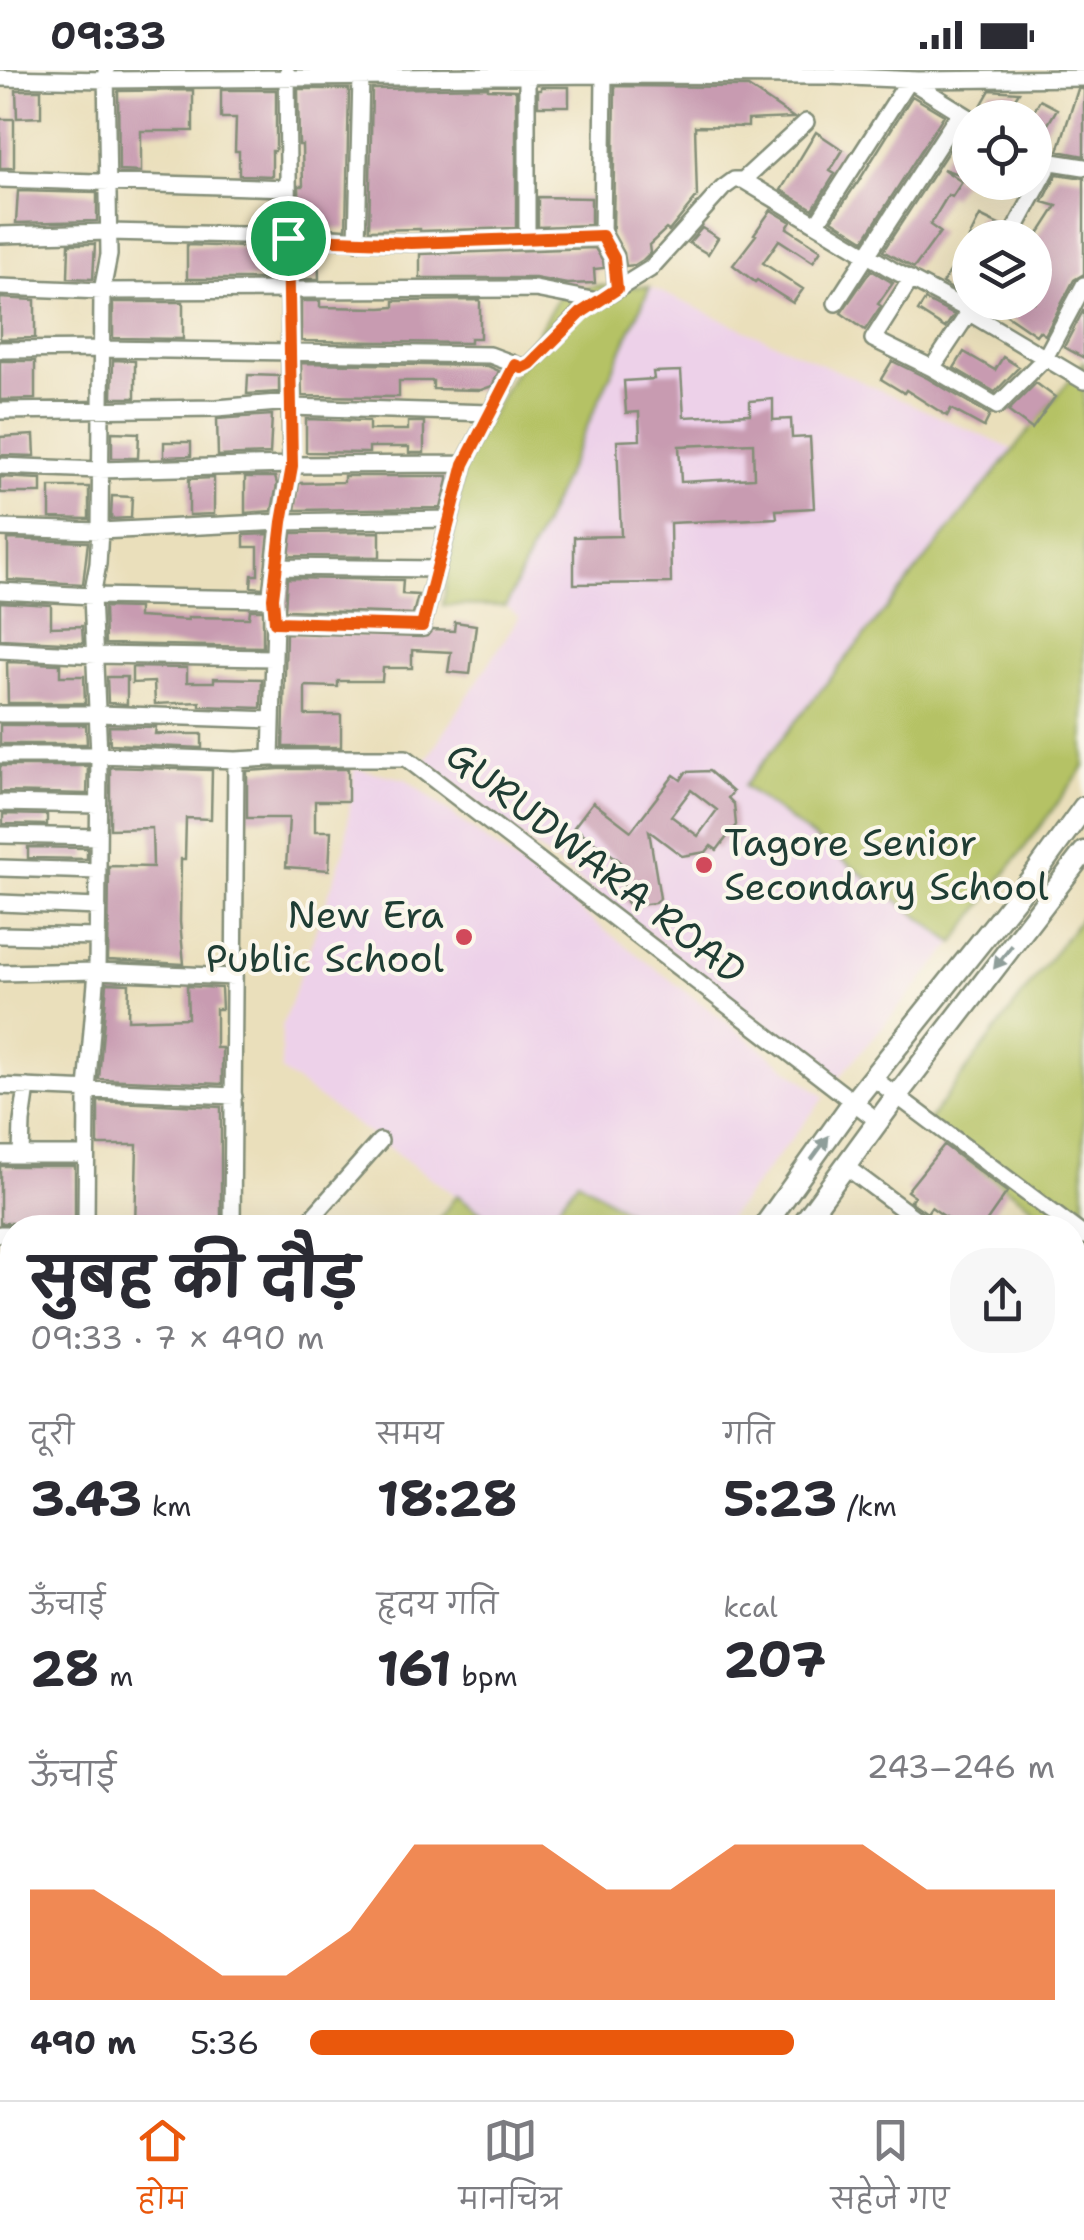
<!DOCTYPE html>
<html lang="hi">
<head>
<meta charset="utf-8">
<style>
  :root { --surface:#fff; --page:#f7f7f7; --text:#2b2b33; --muted:#7c7c81; --line:#e1e1e2; --accent:#ea580c }
  body { margin:0; font-family:"Shantell Sans","Playpen Sans Deva",sans-serif; background:var(--page); color:var(--text); height:100vh; display:flex; flex-direction:column; font-size:38px; white-space:nowrap }
  * { box-sizing:border-box; margin:0 }
  p { font-size:32px; color:var(--muted) }
  .icon { flex:none; width:55px; height:55px; fill:none; stroke:currentColor; stroke-width:2; stroke-linecap:round; stroke-linejoin:round }
  .map { position:relative; flex:1; overflow:hidden }
  .panel { position:absolute; left:0px; top:1145px; width:1085px; height:885px; display:flex; flex-direction:column; background:var(--surface); border-radius:40px 40px 0 0; box-shadow:0 10px 40px #0002 }
  .panel>* { flex:none }
  .fabs { position:absolute; left:952px; top:30px; display:grid; gap:20px }
  .fabs a { display:grid; place-items:center; width:100px; height:100px; border-radius:50%; background:var(--surface); box-shadow:0 10px 40px #0002; font-size:50px }
  .pin { position:absolute; display:grid; place-items:center; width:85px; height:85px; color:#fff; margin:-42px; border:5px solid #fff; border-radius:50%; box-shadow:0 2px 10px #0007 }
  .round { display:grid; place-items:center; flex:none; width:105px; height:105px; border-radius:40px; background:var(--page) }
  .headline { display:flex; align-items:center; justify-content:space-between; height:170px; padding:0 30px }
  h1 { font-size:55px; font-weight:700; line-height:75px }
  .metrics { display:grid; grid-template-columns:repeat(3,1fr); gap:15px; height:170px; padding:10px 30px }
  .metrics div { display:grid; align-content:center }
  .metrics b { font-size:50px; font-weight:700 }
  .metrics small { font-size:28px; font-weight:400 }
  .metrics p { font-size:28px }
  .chart { height:280px; padding:20px 30px }
  .chart p { display:flex; justify-content:space-between }
  .chart svg { width:100%; height:180px; margin-top:10px; fill:var(--accent); opacity:.7 }
  ul { padding:0 30px; list-style:none; font-size:32px }
  li { display:grid; grid-template-columns:160px 120px 1fr; align-items:center; height:75px }
  li i { height:25px; border-radius:12px; background:var(--accent) }
  .status { display:flex; justify-content:space-between; align-items:center; height:70px; padding:0 50px; background:var(--surface); direction:ltr }
  .status svg { height:28px; fill:currentColor }
  .tab-bar { display:flex; justify-content:space-around; align-items:center; height:140px; border-top:2px solid var(--line); background:var(--surface); font-size:28px; color:var(--muted) }
  .tab-bar a { display:grid; justify-items:center; gap:5px }
  .tab-bar .current { color:var(--accent) }
  .map>svg:first-child { display:block }
  .built { fill:#edd1e9 }
  .green { fill:#b5c265; stroke:#6a804c; stroke-width:2.5 }
  .building { fill:#c89bb1; fill-rule:evenodd }
  .lines { fill:none; stroke-linecap:round; stroke-linejoin:round }
  .minor-casing { stroke:#848e78; stroke-width:20 }
  .secondary-casing { stroke:#848e78; stroke-width:25 }
  .minor { stroke:#fff; stroke-width:15 }
  .secondary { stroke:#fff; stroke-width:20 }
  .oneway { fill:#8f9e9a }
  .route-casing { stroke:#fff; stroke-width:20 }
  .route { stroke:#ea580c; stroke-width:12 }
  .poi-dot { fill:#d1495b; stroke:#fbf7ec; stroke-width:4 }
  .labels { text-anchor:middle; stroke-width:8; stroke-linejoin:round; paint-order:stroke }
  .poi-label { font-size:38px; fill:#1f3d34; stroke:#fbf7ec; text-anchor:start }
  .street-label { font-size:38px; fill:#1f3d34; stroke:#fbf7ec }
</style>
</head>
<body>
<div class="status"><b>09:33</b><svg viewBox="0 0 49 12"><path d="M0 12V9h3v3zM5 12V6h3v6zM10 12V3h3v9zM15 12V0h3v12zM26 1h20v11H26zM47 4h2v5h-2z"/></svg></div>
<div class="map">
<svg width="1084" height="2030" viewBox="0 0 1084 2030">
  <rect width="100%" height="100%" fill="#fbf7ec"/>
  <filter id="ink" filterUnits="userSpaceOnUse"><feTurbulence type="fractalNoise" baseFrequency=".01" numOctaves="2"/><feDisplacementMap in="SourceGraphic" scale="20" xChannelSelector="R" yChannelSelector="G"/><feConvolveMatrix kernelMatrix="1 2 1 2 8 2 1 2 1" color-interpolation-filters="sRGB"/></filter>
  <filter id="wash" filterUnits="userSpaceOnUse"><feTurbulence type="fractalNoise" baseFrequency=".0048" numOctaves="4" result="noise"/><feDisplacementMap in="SourceGraphic" scale="40" xChannelSelector="R" yChannelSelector="G"/><feGaussianBlur stdDeviation="2.25" result="paint"/><feColorMatrix in="noise" values="0 0 0 0 0 0 0 0 0 0 0 0 0 0 0 0 0 1.4 0 .05"/><feComposite in="paint" operator="in"/></filter>
  <g filter="url(#wash)">
    <rect width="100%" height="100%" fill="#eadfbb"/>
    <path class="built" d="M650,217L1014,380L745,716L954,873L837,1010L425,692L519,547L506,536Z
      M354,698L406,709L825,1027L721,1157H651L578,1111L542,1157L501,1158L281,1001L282,956L345,778Z
      M0,1344H12V1655H0Z"/>
    <path class="green" d="M597,216L650,217L506,536L443,535L465,389L560,224Z
      M1084,292V697L954,873L744,716Z
      M1084,843V1173L923,1058Z
      M578,1110L651,1157H542Z
      M457,1125L501,1157H433Z
      M11,1928L12,2018H66L55,2030H0V1984Z"/>
    <g id="blocks">
      <path class="building" d="M615,16L748,17L794,48L748,50V57L695,56L697,127L669,161L666,159L649,175L650,183L643,190L635,195L626,196L624,183L613,163Z
        M488,17V19L516,20V158L420,161V159L369,160L372,19Z
        M541,17H569V36H538V20H541Z
        M298,19H349L346,159L300,156L299,116H303L302,75H299Z
        M1078,19H1084V86L1058,81Z
        M16,20H41V47L17,48Z
        M193,20V61H141V102L119,101L118,21Z
        M221,20H276V76L275,81H272V106L239,105V81H235L236,48H221Z
        M990,20L1019,22L1003,48H981L978,41Z
        M912,26L944,45L864,170L832,150L856,114H857Z
        M1040,30L1057,39L1036,74L1035,48H1030Z
        M0,49H14V98H0Z
        M964,57L970,59V85L958,104L943,99L962,112L952,127L948,125L930,155L940,162L914,198L883,181Z
        M816,62L843,80L830,101L835,104L813,139L781,120Z
        M1057,104L1084,108V204L1074,210L1045,265L1039,261L1036,265L995,237L991,243L984,238L983,232H1035V170L1057,136L1043,132Z
        M18,121L97,123V151L16,153Z
        M538,127L591,128V155L538,157Z
        M771,140L791,152L787,158L821,180L813,192L779,170L763,193L803,219L793,233L757,210L755,212L733,195L756,165L754,164Z
        M980,146L1003,157L999,168H969Z
        M702,158L718,168L708,184L689,173Z
        M970,173V207L959,223L942,213Z
        M69,174H95L93,209L68,208Z
        M187,175L278,178V209H187Z
        M595,178L603,191L604,198L594,199L595,213L567,214L535,208H420V184Z
        M300,179L318,180L319,209H300Z
        M871,200L893,213L878,234L881,236L865,260L841,243Z
        M0,228L35,230V268L0,269Z
        M480,230V268H470V273L301,271V231H320V237L381,238L394,237V231Z
        M925,230L954,245L945,258L918,241Z
        M113,232H183V269L113,268Z
        M1084,239V288L1064,277Z
        M964,282L995,300L1003,287L1019,297L995,322L954,298Z
        M113,290L135,291V328H112Z
        M0,291H35V329L0,330Z
        M892,291L927,308L990,345L984,357L951,339L947,346L906,320L904,323L881,309Z
        M301,293L488,296L499,301L492,316L481,320L433,319V311H399V327L302,326Z
        M681,301L684,347L750,344V331L773,329V350L791,349L792,368L810,367L814,438L776,440L777,448L670,453L671,513L574,514V467L621,466L617,371L640,370L639,342L626,343L624,311L654,309L653,302ZM753,373L754,408L681,412L679,376Z
        M248,305L279,306V322L247,324Z
        M1036,313L1055,327L1032,359L1008,341Z
        M272,345L270,384L218,386L217,349Z
        M306,349L369,351V360H408V352H424V383H409V377H369V383L306,382Z
        M112,362L139,363L138,388H112Z
        M34,365L35,386L0,385V367Z
        M164,372H191V386L164,387Z
        M344,406H448V410L441,438L295,440L299,413L344,412Z
        M0,407L41,409V423H0Z
        M245,407H275L277,414L272,441L245,443Z
        M214,408V444L189,445V409Z
        M50,417H89V449L50,448Z
        M112,426L132,427L131,448L111,449Z
        M380,462V487L289,486L292,463Z
        M269,464L263,518L251,517L252,505H258V477H244V465Z
        M8,469L88,472L83,514L8,510Z
        M287,508L403,510L402,524L418,525L413,544L285,540Z
        M0,532L51,535V557L82,556L83,573L0,569Z
        M104,537L138,538V547L188,550V547L249,548L250,540H263V577L105,574Z
        M455,552L476,555L470,604L448,602L451,582L412,580V598H383L382,611H338V617L305,616V645H341V677H283L286,563L422,567L427,566L432,560L454,561Z
        M7,592L60,594V606H84L85,633H8Z
        M132,597L187,598V612H214V608L262,609L261,638L200,636V632L155,634L154,612L132,613Z
        M107,607H127V634L108,633Z
        M0,655H86L87,674H0Z
        M109,656L156,657L155,664H202V678L110,674Z
        M0,696H88L87,724L0,722Z
        M110,697L212,700L211,749L186,748L185,789H181L180,852L184,894L108,890L109,796L153,797L152,758L110,759Z
        M279,699H348V731H315V761H331L329,800L286,797L289,748H247V701Z
        M709,701L733,722L728,728L734,734L736,755L717,780L711,776L706,782L682,786L649,761L660,828L654,833L630,836L626,832L620,791L574,757L593,732L631,761L674,705L681,710L686,702ZM691,720L717,740L698,766L671,746Z
        M3,744L47,745V755L3,754Z
        M28,777L87,778V789L28,788Z
        M107,913L129,914L128,950L188,948L187,916L221,918L222,939H216V978H222V1014L99,1009Z
        M98,1031L221,1037V1158H135L137,1075H98Z
        M944,1075L1007,1122L982,1158H961L931,1137L927,1143L910,1131L914,1126L907,1121Z
        M0,1096H75V1158H21L13,1153H0Z"/>
    </g>
  </g>
  <g filter="url(#ink)">
    <use href="#blocks" fill-opacity="0" stroke="#848e78" stroke-width="2.5"/>
    <g class="lines">
      <defs>
        <path id="minor" d="M527,6V169
          M0,8L106,10L604,5L828,6L918,10L1084,8
          M1046,91L1084,97
          M0,109L287,118
          M743,110L806,52
          M817,153L909,10L970,48
          M0,165L108,162L241,165L411,173L602,166L604,5
          M602,166L614,188L617,219
          M1010,168L1047,100L1046,91L1035,85
          M357,172L361,7
          M911,209L873,269L932,298L997,336L1045,288L1084,215
          M0,217L102,221L535,219L597,231
          M836,233L960,42
          M973,236L970,241L973,245L1084,311
          M0,280L103,279L490,285L522,297L530,294L582,241L650,199L723,118L734,110H743L891,199L970,241L932,298
          M290,337L490,343
          M0,341L217,338L290,332
          M0,396L99,400L291,395L464,394
          M0,458L100,461L282,452L450,449
          M277,497L436,499
          M0,521L92,526L273,529
          M275,551L422,556L464,394L515,295
          M0,580L96,585L273,588
          M0,644H98L272,650
          M0,685H99L236,690L271,688H406L878,1051
          M271,688L275,551L273,529L282,452L291,395L287,3
          M0,733L98,735
          M0,765L98,767
          M0,798L98,801
          M0,833L98,837
          M0,865L97,867
          M0,903L97,901L234,907
          M873,1008L1084,1166
          M0,1016L234,1026
          M0,1085H85
          M21,1085L22,1052L27,1017
          M845,1096L928,1158
          M86,1158L87,1020L97,901L99,685L92,526L98,494L100,461L102,221L109,185L106,0
          M232,1158L236,690
          M303,1158L380,1071
          M0,1164H12
          M1072,1265L1084,1273
          M0,1348H12
          M1072,1367L1084,1376
          M1072,1564L1084,1574
          M0,1667H12
          M0,1725H12
          M1072,1748L1084,1756
          M0,1779L12,1780
          M4,1833L12,1806
          M0,1883H12
          M1072,1934L1084,1943
          M466,2018L482,2030
          M944,2018L961,2030
          M328,2030L338,2018"/>
        <path id="secondary" d="M763,1158L853,1032L1036,803L1084,737
          M800,1158L898,1024L1084,782
          M105,2030L117,2018
          M133,2030L143,2018"/>
      </defs>
      <use href="#minor" class="minor-casing"/>
      <use href="#secondary" class="secondary-casing"/>
      <use href="#minor" class="minor"/>
      <use href="#secondary" class="secondary"/>
    </g>
    <defs><path id="oneway-solid" d="M-6-.8H1V-3.2L6.5 0L1 3.2V.8H-6Z" transform="scale(2.5)"/></defs>
    <g class="oneway">
      <use href="#oneway-solid" transform="translate(1003 887) rotate(128)"/>
      <use href="#oneway-solid" transform="translate(820 1078) rotate(-54)"/>
    </g>
  </g>
  <g class="lines" filter="url(#ink)">
    <defs>
      <path id="route" d="M602,166L614,188L617,219L582,242L530,294L522,298L515,295L464,394L422,556L275,552L273,528L282,452L292,396L288,168L411,173Z"/>
    </defs>
    <use href="#route" class="route-casing"/>
    <use href="#route" class="route"/>
  </g>
  <g class="poi-dot">
    <circle cx="704" cy="795" r="10"/>
    <circle cx="464" cy="867" r="10"/>
  </g>
  <g class="labels">
    <g class="poi-label">
      <text x="724" y="786">Tagore Senior<tspan x="724" dy="44">Secondary School</tspan></text>
      <text x="444" y="858" text-anchor="end">New Era<tspan x="444" dy="44">Public School</tspan></text>
    </g>
    <g class="street-label">
      <text transform="translate(596 793) rotate(38)" y="13">GURUDWARA ROAD</text>
    </g>
  </g>
</svg>
<div class="fabs">
<a><svg class="icon" aria-label="locate" viewBox="0 0 24 24"><circle cx="12" cy="12" r="6"/><path d="M12 2v4M12 18v4M2 12h4M18 12h4"/></svg></a>
<a><svg class="icon" aria-label="layers" viewBox="0 0 24 24"><path d="M12 4l9 5-9 5-9-5zM3 14l9 5 9-5"/></svg></a>
</div>
<div class="pin" style="left:288px;top:168px;background:#1e9e55"><svg class="icon" aria-label="arrive" viewBox="0 0 24 24"><path d="M6 21V4h12l-3 4 3 4H6"/></svg></div>
<section class="panel">
<div class="headline"><div><h1>सुबह की दौड़</h1><p>09:33 · 7 × 490 m</p></div><a class="round"><svg class="icon" aria-label="share" viewBox="0 0 24 24"><path d="M12 15V3M7 8l5-5 5 5M5 13v7h14v-7"/></svg></a></div>
<div class="metrics">
<div><p>दूरी</p><b>3.43<small> km</small></b></div>
<div><p>समय</p><b>18:28</b></div>
<div><p>गति</p><b>5:23<small> /km</small></b></div>
</div>
<div class="metrics">
<div><p>ऊँचाई</p><b>28<small> m</small></b></div>
<div><p>हृदय गति</p><b>161<small> bpm</small></b></div>
<div><p>kcal</p><b>207</b></div>
</div>
<div class="chart"><p><span>ऊँचाई</span>243–246 m</p>
<svg viewBox="0 0 160 44" preserveAspectRatio="none"><path d="M0 44V17L10 17L20 27L30 38L40 38L50 27L60 6L70 6L80 6L90 17L100 17L110 6L120 6L130 6L140 17L150 17L160 17V44z"/></svg>
</div>
<ul>
<li><b>490 m</b>5:36<i style="width:65%"></i></li>
</ul>
</section>
</div>
<nav class="tab-bar">
<a class="current"><svg class="icon" aria-label="home" viewBox="0 0 24 24"><path d="M3 11l9-7 9 7M6 9v11h12V9"/></svg>होम</a>
<a><svg class="icon" aria-label="map" viewBox="0 0 24 24"><path d="M3 6l6-2 6 2 6-2v14l-6 2-6-2-6 2zM9 4v14M15 6v14"/></svg>मानचित्र</a>
<a><svg class="icon" aria-label="saved" viewBox="0 0 24 24"><path d="M7 4h10v16l-5-4-5 4z"/></svg>सहेजे गए</a>
</nav>
</body>
</html>
